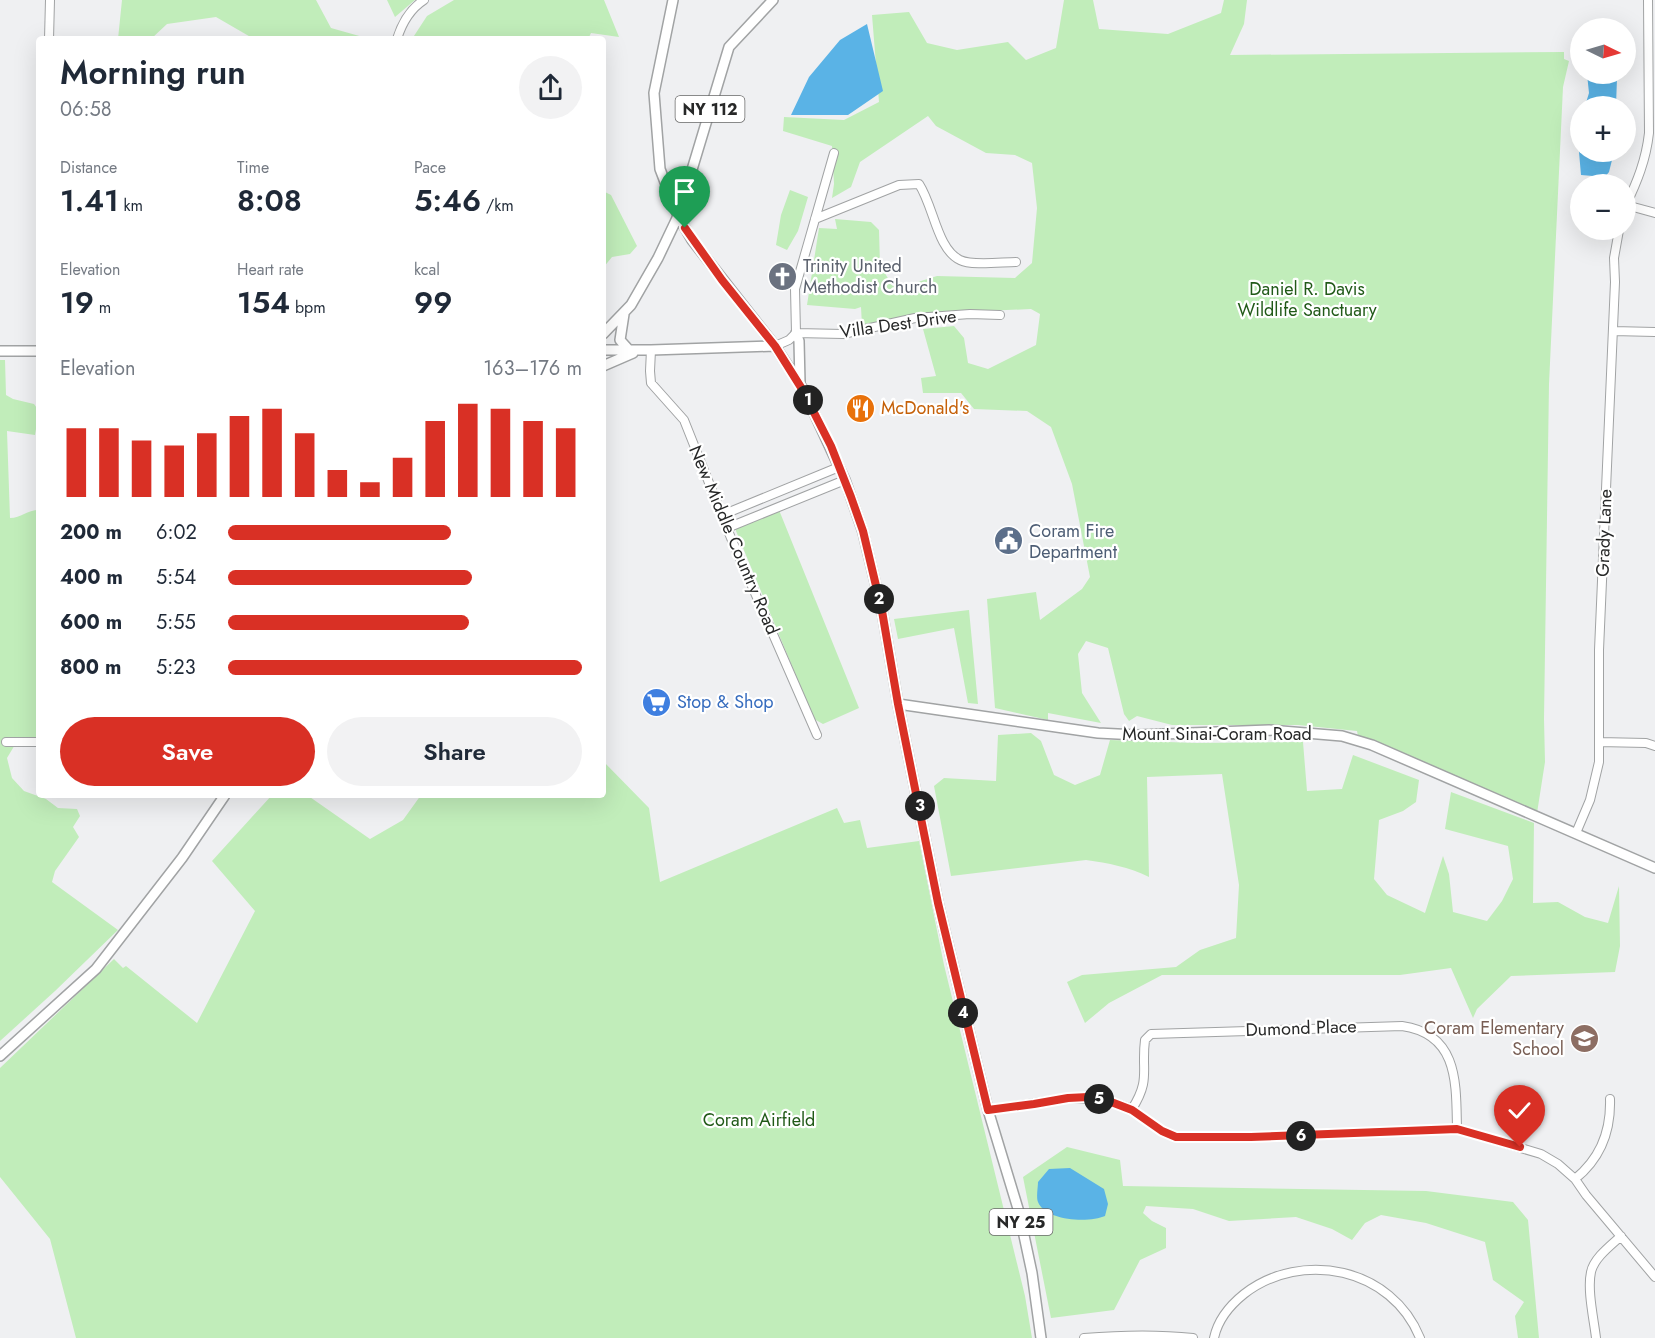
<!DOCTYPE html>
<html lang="en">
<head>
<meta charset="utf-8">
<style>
  :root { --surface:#fff; --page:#f2f2f3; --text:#1f2937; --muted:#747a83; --accent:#d93025 }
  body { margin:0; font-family:Jost,sans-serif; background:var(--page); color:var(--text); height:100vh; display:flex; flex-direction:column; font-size:22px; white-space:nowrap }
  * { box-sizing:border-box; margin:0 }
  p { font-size:20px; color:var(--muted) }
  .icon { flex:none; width:33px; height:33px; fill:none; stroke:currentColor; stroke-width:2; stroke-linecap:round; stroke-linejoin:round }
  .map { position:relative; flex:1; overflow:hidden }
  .side { position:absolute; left:36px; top:36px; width:570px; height:762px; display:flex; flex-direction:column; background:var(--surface); border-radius:6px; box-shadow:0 6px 24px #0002 }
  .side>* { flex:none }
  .needle { width:39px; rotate:95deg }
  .controls { position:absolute; left:1570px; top:18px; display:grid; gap:12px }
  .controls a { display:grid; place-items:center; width:66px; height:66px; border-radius:50%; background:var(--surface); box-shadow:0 6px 24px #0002; font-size:30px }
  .pin { position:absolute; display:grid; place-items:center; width:51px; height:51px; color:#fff; margin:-62px -26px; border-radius:50% 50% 50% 0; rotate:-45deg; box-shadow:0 0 6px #0007 }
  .pin .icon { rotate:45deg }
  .km { position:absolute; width:30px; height:30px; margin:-15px; border-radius:50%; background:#222; color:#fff; font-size:16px; line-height:30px; text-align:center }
  .round { display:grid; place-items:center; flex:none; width:63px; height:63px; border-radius:32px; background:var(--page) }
  .overview { display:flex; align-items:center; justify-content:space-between; height:102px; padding:0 24px }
  h1 { font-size:33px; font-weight:600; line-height:45px }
  .metrics { display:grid; grid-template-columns:repeat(3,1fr); gap:9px; height:102px; padding:6px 24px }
  .metrics div { display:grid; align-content:center }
  .metrics b { font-size:30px; font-weight:600 }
  .metrics small { font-size:16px; font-weight:400 }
  .metrics p { font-size:16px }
  .chart { height:168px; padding:12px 24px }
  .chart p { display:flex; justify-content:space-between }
  .chart svg { width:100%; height:108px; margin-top:6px; stroke:var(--accent); stroke-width:6 }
  .cta { display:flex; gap:12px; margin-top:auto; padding:12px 24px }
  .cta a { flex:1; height:69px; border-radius:36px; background:var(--accent); color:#fff; font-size:24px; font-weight:600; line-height:69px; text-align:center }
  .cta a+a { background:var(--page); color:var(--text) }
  ul { padding:0 24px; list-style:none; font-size:20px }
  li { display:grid; grid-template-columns:96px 72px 1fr; align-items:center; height:45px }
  li i { height:15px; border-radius:8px; background:var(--accent) }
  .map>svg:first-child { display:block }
  .green { fill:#c1edba }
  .water { fill:#5ab3e6 }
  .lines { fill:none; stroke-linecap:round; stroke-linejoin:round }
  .minor-casing { stroke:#a1a3a4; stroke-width:10 }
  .major-casing { stroke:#a1a3a4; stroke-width:12 }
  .minor { stroke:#fff; stroke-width:8 }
  .major { stroke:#fff; stroke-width:9 }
  .route-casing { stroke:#fff; stroke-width:12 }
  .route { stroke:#d93025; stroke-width:8 }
  .labels { text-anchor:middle; stroke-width:4.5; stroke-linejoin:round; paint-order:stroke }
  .shield { fill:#fff; stroke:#686868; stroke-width:1.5 }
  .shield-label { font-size:16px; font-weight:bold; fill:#272828 }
  .worship-label { font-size:18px; fill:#5b616d; stroke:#fff; text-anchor:start }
  .park-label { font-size:18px; fill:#215a18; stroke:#fff }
  .street-label { font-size:18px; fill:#272828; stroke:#fff }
  .food-label { font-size:18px; fill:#c56008; stroke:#fff; text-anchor:start }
  .service-label { font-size:18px; fill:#4e5e75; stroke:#fff; text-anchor:start }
  .shop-label { font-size:18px; fill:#366cbe; stroke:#fff; text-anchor:start }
  .education-label { font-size:18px; fill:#785e54; stroke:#fff; text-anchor:end }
</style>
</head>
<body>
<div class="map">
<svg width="1655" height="1338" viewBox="0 0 1655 1338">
  <rect width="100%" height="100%" fill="#eff0f2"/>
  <path class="green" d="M122,0H316L331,28L370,39H254L216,17L167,24L151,39H118Z
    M387,0H415L395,17Z
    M454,0H604L619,37L591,33L588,39H412L427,16Z
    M1064,0H1093L1099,29L1168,34L1221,13L1224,0H1247L1244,24L1230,55L1564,52V59L1569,61L1563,87L1549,384L1544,719L1545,762L1537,813L1358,736L1357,731L1298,725H1172L1137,716L1129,721L1124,714L1108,648L1086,641L1078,654L1082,693L1101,723L1048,713V720L995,708L987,599L1036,592L1040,620L1082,589L1090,577L1072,484L1051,427L1027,411L974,409L961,393H923L921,378L936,376L923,329L954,326L964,338L968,363L988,369L1036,345L1040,314L1031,309L913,314L862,326L861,307L855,309L807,305L819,228L837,229L835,219L871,222L879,230L880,265L892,285L905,286L937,276L1015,278L1032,263L1037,208L1032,163L1015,155L986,153L936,126L928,116L860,162L851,187L832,198L834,184L832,146L783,131L784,117L844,120L879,102L872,15L909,12L927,43L957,50L1008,42L1026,60L1056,48Z
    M790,190L808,197L798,231L787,250L776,245L781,215Z
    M603,191L611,195L637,246L630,254L612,257L603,268Z
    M0,360H5L6,395L13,399L34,404L39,411L35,435L7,431L10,518C21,518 27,510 39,510V738H19L7,758L12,778L24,791L46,799L58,808L77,809L80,816L73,827L79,837L55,871L52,882L118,930L55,991L0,1041Z
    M779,510L859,708L823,724L814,719L736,531V527Z
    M969,610L978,704L968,703L954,628L898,639L894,619Z
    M1031,733L1041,741L1054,775L1075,785L1100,775L1110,740L1196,743L1303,742L1307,791L1342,789L1353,755L1419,780L1416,802L1403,811L1379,820L1374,879L1387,895L1425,913L1443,856L1449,874L1453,912L1487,921L1502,901L1513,879L1508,846L1445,829L1451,792L1534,823L1533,903L1558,902L1585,917L1608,923L1619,886L1620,946L1615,972L1511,976L1477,1009L1473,1018L1451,968L1400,975H1162L1109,1003L1085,1023L1067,982L1082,975L1176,967L1200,950L1236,938L1239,885L1222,774L1147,777L1149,877C1129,867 1108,863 1086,860L951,876L934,786L944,778L996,781L998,735Z
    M603,761L649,808L660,882L837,808L844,823L860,820L867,848L919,841L944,965L1025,1296L1032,1338H76L50,1239L0,1177V1068L114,959L123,968L126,966L197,1023L255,911L212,861L272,795H307L370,839L403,820L421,795H603Z
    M1067,1147L1120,1160L1123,1186L1426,1191L1513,1202L1528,1220L1539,1338H1518L1515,1316L1524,1302L1493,1280L1485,1242L1426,1223L1381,1215L1365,1223L1352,1240L1332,1229L1296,1217L1229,1221L1193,1209L1146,1206L1143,1213L1152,1221L1166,1228V1248L1140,1260L1114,1310L1051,1318L1023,1177Z"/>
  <path class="water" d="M867,24L883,91L848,115H791L809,77L840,40Z
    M1587,74H1614L1617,78L1616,106H1585L1589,93Z
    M1581,122V152H1614L1609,172L1605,177L1581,175L1579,152Z
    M1070,1168L1104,1189L1108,1204L1105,1216C1089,1223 1045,1221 1038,1202C1036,1197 1038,1187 1038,1182L1049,1169Z"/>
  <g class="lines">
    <defs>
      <path id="minor" d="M49,39L50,0
        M397,39C402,23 410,9 424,0
        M1626,205C1637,182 1646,160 1649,133L1648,0
        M1626,205L1655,213
        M815,219L899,185L919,184C934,207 937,249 960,260C971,266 1002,262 1016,262
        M1613,331L1655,332
        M796,333L843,334L915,318L970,314L1000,315
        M775,346L789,340L796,333L795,289L834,153
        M651,350L650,371L651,383L684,420L731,538L817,735
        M722,515L839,467
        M727,528L845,480
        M6,742H39
        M1599,742L1646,743L1655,746
        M1576,833L1590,800L1599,762V650L1615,282L1614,258L1619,230
        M1132,1109C1151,1079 1141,1071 1145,1040L1151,1034L1402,1026C1459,1034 1456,1084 1457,1129
        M988,1110L1068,1098L1106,1100L1132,1109L1162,1131L1176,1137H1251L1457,1129L1541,1154L1558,1164L1575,1179L1586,1195L1655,1277
        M1575,1179C1601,1158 1611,1131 1610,1099
        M1084,1338C1121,1335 1156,1334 1193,1338
        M1214,1338C1218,1319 1229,1306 1244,1294C1302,1249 1392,1268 1420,1338
        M1596,1338C1594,1320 1587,1290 1591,1272C1594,1258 1610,1246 1621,1236"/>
      <path id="major" d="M673,0L654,93L660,169L678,216L692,240L775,346L803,389L845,480L863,532L882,611L898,704L938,903L988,1110L1019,1212L1032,1273L1041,1338
        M624,314L620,340L629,350
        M796,333L799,341L800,383
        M603,334L631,305L658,258L678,216L729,47L773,0
        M603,350H651L775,346
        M0,351H39
        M603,366L633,353
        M898,704L1098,733L1137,735L1269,730L1342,736L1372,745L1655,868
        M0,1056L96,969L182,858L225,795"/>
    </defs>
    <use href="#minor" class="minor-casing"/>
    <use href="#major" class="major-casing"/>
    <use href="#minor" class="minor"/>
    <use href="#major" class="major"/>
  </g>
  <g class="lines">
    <defs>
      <path id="route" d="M685,228L722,280L775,346L802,389L831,446L851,497L863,531L882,611L898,704L938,903L988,1110L1034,1104L1068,1098L1088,1097L1106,1100L1132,1110L1162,1131L1176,1137H1251L1457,1129L1520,1147"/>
    </defs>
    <use href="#route" class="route-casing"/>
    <use href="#route" class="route"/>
  </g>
  <defs>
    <symbol id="church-disc" viewBox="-11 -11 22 22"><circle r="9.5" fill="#6b7280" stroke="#fff"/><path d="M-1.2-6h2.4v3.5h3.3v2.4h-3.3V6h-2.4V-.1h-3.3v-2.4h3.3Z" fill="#fff"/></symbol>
    <symbol id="restaurant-disc" viewBox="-11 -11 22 22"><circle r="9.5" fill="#e8710a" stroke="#fff"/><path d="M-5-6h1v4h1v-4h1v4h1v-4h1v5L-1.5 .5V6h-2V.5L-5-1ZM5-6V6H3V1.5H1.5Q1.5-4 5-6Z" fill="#fff"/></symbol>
    <symbol id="civic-disc" viewBox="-11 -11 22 22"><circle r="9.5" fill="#5c6f8a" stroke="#fff"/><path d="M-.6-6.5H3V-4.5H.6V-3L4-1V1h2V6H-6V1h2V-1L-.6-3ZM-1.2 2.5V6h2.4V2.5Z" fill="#fff"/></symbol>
    <symbol id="supermarket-disc" viewBox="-11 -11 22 22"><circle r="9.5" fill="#3f7fe0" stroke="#fff"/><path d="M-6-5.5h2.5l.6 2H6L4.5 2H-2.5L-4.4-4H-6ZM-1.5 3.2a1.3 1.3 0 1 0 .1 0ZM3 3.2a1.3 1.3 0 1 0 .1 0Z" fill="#fff"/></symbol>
    <symbol id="school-disc" viewBox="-11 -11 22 22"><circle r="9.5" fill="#8d6e63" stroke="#fff"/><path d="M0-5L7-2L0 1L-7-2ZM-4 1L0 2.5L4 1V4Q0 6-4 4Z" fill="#fff"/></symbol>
  </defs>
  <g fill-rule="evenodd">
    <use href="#church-disc" x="766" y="260" width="33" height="33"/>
    <use href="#restaurant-disc" x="844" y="392" width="33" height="33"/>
    <use href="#civic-disc" x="992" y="524" width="33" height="33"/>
    <use href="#supermarket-disc" x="640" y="686" width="33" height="33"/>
    <use href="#school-disc" x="1568" y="1022" width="33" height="33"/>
  </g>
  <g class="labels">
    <g class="shield">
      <rect x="675.5" y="96" width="69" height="26" rx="4.5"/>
      <rect x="989.5" y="1209" width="63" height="26" rx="4.5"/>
    </g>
    <g class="shield-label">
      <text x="710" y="115">NY 112</text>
      <text x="1021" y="1228">NY 25</text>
    </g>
    <g class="worship-label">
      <text x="803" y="272">Trinity United<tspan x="803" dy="21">Methodist Church</tspan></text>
    </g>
    <g class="park-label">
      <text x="1307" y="295">Daniel R. Davis<tspan x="1307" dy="21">Wildlife Sanctuary</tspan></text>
      <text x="759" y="1126">Coram Airfield</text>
    </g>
    <g class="street-label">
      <text transform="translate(898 324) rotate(-8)" y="6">Villa Dest Drive</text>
      <text transform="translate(1604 533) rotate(-88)" y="6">Grady Lane</text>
      <text transform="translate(734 540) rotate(67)" y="6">New Middle Country Road</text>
      <text x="1217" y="740">Mount Sinai-Coram Road</text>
      <text transform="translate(1301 1028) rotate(-2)" y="6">Dumond Place</text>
    </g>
    <g class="food-label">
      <text x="881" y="414">McDonald's</text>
    </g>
    <g class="service-label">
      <text x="1029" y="537">Coram Fire<tspan x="1029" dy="21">Department</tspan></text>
    </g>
    <g class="shop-label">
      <text x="677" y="708">Stop &amp; Shop</text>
    </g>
    <g class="education-label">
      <text x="1564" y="1034">Coram Elementary<tspan x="1564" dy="21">School</tspan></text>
    </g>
  </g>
</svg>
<div class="controls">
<a><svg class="needle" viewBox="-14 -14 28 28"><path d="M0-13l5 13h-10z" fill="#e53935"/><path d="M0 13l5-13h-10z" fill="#747a83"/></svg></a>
<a>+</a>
<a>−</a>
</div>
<div class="pin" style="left:685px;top:228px;background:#1e9e55"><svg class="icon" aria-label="arrive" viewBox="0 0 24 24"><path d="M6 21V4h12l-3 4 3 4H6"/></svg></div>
<div class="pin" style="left:1520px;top:1147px;background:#d93025"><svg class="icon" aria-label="check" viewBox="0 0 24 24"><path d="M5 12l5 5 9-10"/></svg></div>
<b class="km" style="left:808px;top:400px">1</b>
<b class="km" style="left:879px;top:599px">2</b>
<b class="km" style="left:920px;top:806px">3</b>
<b class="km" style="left:963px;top:1013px">4</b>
<b class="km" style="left:1099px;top:1099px">5</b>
<b class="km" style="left:1301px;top:1136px">6</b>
<section class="side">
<div class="overview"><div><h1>Morning run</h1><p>06:58</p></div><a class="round"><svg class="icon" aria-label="share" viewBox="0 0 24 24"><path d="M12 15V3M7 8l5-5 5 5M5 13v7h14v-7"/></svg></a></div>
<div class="metrics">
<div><p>Distance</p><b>1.41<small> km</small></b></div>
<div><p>Time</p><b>8:08</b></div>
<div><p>Pace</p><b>5:46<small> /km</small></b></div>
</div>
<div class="metrics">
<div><p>Elevation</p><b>19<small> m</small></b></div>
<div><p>Heart rate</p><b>154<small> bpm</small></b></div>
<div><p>kcal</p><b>99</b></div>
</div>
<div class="chart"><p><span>Elevation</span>163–176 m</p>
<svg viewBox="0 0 160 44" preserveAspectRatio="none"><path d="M5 44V16M15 44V16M25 44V21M35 44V23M45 44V18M55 44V11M65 44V8M75 44V18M85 44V33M95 44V38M105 44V28M115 44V13M125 44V6M135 44V8M145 44V13M155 44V16"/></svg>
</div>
<ul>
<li><b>200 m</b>6:02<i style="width:63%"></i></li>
<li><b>400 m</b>5:54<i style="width:69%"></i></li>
<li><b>600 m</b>5:55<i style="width:68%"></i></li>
<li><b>800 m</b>5:23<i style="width:100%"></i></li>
</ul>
<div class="cta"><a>Save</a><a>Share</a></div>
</section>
</div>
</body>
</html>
